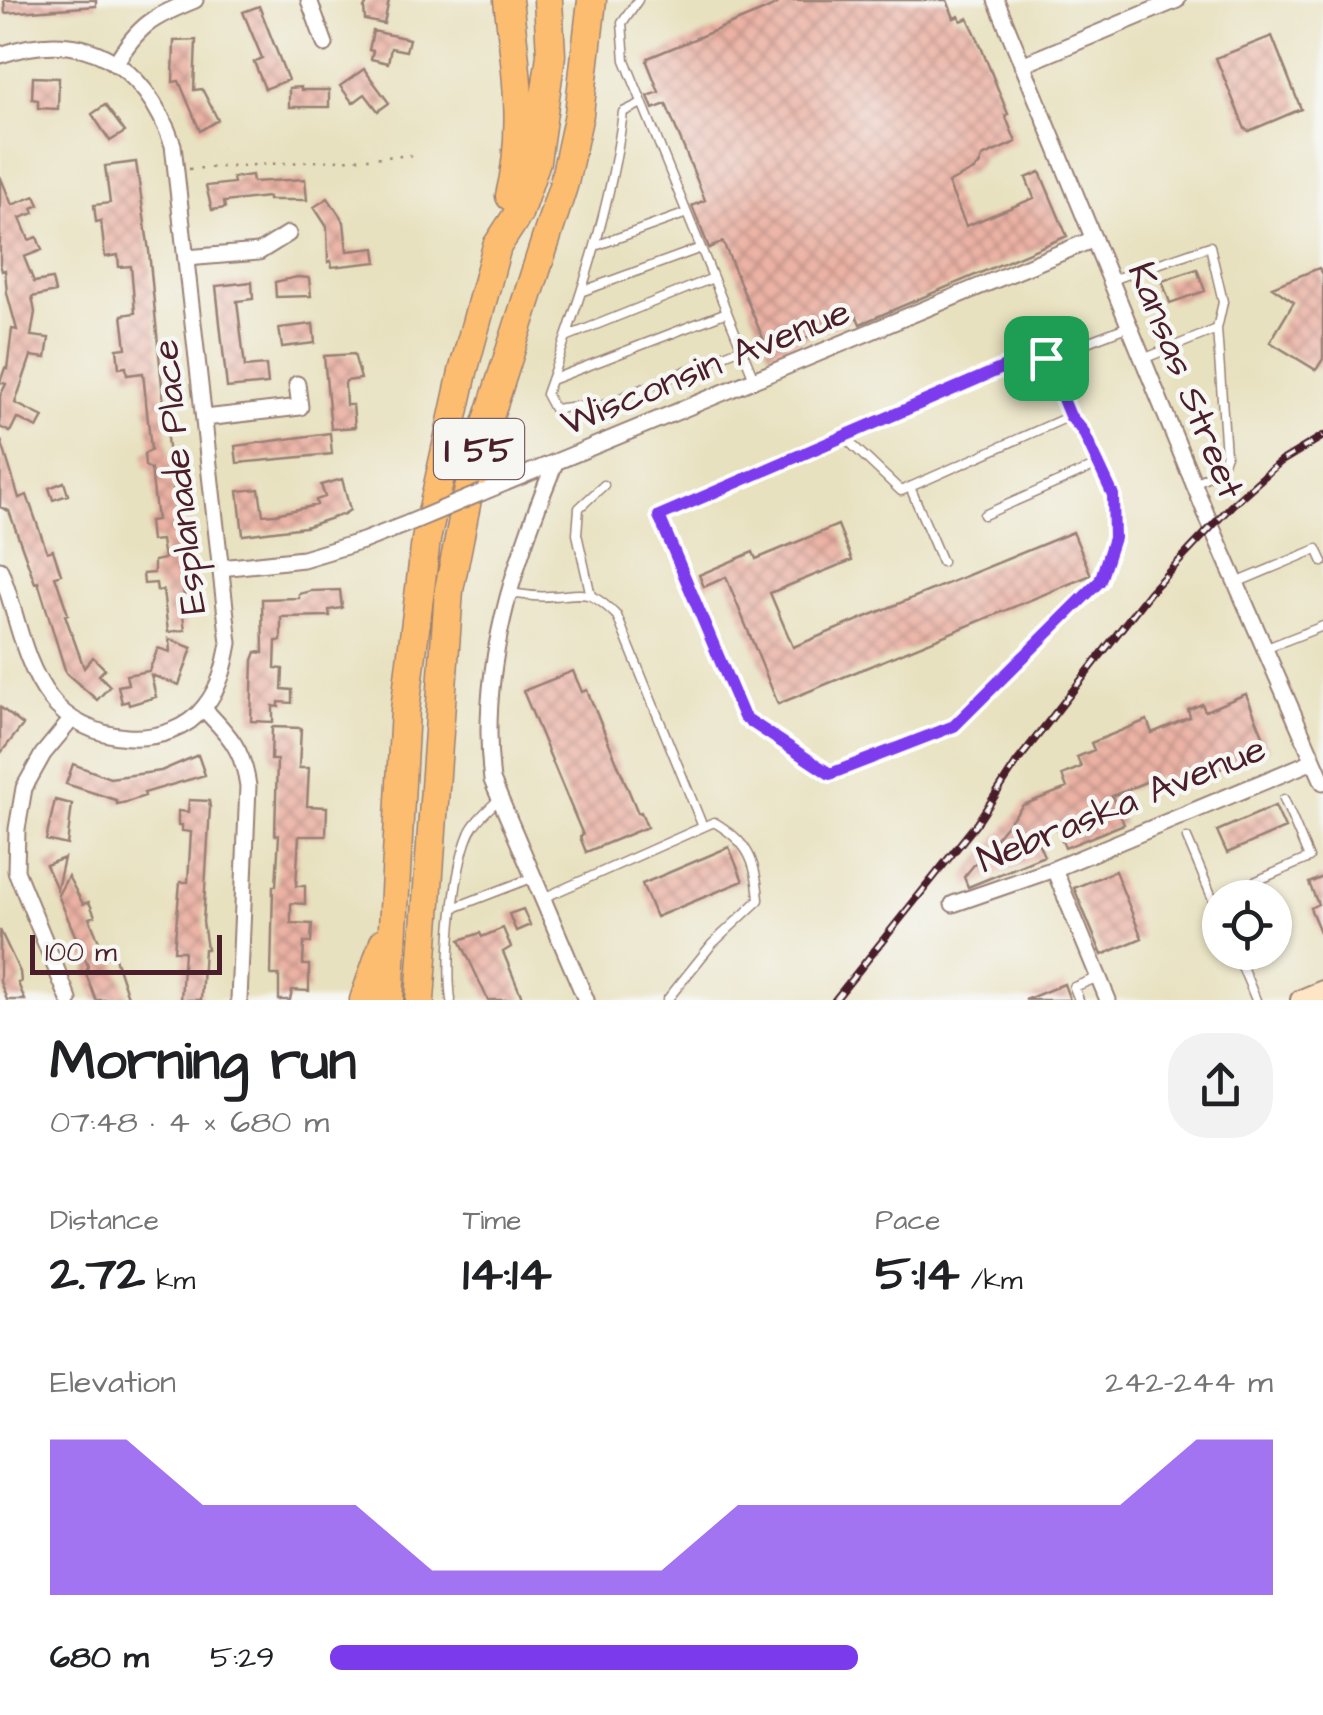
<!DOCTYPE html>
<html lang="en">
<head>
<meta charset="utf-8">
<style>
  :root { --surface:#fff; --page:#f2f2f2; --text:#202124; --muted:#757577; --accent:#7c3aed }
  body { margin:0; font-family:"Architects Daughter",sans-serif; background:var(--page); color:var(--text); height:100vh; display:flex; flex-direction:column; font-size:38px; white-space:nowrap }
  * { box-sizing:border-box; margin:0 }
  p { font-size:32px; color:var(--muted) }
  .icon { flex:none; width:55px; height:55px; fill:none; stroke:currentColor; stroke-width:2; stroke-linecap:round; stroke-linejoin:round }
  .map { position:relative; height:1000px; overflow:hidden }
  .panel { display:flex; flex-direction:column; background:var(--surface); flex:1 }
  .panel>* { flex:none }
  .controls { position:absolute; left:1202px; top:880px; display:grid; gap:20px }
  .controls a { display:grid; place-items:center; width:90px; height:90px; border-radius:50%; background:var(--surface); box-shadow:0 2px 8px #0004; font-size:50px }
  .scale { position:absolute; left:30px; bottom:25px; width:192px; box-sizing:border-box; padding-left:10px; border:5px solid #4a1f2b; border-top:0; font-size:28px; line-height:35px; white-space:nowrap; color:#4a1f2b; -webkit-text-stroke:8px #f6f6f2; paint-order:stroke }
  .pin { position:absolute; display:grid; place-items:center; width:85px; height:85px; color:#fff; margin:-42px; border-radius:20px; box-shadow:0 5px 15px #0006 }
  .round { display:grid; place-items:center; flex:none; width:105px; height:105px; border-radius:40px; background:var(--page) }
  .headline { display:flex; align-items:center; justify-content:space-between; height:170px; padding:0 50px }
  h1 { font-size:55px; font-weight:700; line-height:75px }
  .stats { display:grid; grid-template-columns:repeat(3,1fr); gap:15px; height:170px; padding:10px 50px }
  .stats div { display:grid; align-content:center }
  .stats b { font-size:50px; font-weight:700 }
  .stats small { font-size:28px; font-weight:400 }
  .stats p { font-size:28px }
  .chart { height:280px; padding:20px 50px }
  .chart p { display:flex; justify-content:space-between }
  .chart svg { width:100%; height:180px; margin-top:10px; fill:var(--accent); opacity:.7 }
  ul { padding:0 50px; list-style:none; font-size:32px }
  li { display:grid; grid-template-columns:160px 120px 1fr; align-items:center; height:75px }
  li i { height:25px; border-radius:12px; background:var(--accent) }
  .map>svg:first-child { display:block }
  .building { fill:url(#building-cross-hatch) }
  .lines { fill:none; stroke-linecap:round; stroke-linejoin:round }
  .service-casing { stroke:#998075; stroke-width:11 }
  .minor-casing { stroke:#998075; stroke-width:19 }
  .secondary-casing { stroke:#998075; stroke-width:24 }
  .motorway-casing { stroke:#998075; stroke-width:31 }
  .path { stroke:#998075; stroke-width:2.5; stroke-dasharray:2.5 8; stroke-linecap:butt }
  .service { stroke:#fff; stroke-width:8 }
  .minor { stroke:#fff; stroke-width:15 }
  .secondary { stroke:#fee5c5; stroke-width:20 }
  .motorway { stroke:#fcbd6f; stroke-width:28 }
  .rail-casing { stroke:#4a1f2b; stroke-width:8 }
  .rail { stroke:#f6f6f2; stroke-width:4; stroke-dasharray:11; stroke-linecap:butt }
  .minor-bridge-casing { stroke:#998075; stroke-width:19; stroke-linecap:butt }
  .minor-bridge { stroke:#fff; stroke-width:15 }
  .route-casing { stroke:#fff; stroke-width:20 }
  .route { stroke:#7c3aed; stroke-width:12 }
  .labels { text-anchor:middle; stroke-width:9; stroke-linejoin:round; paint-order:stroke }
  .shield { fill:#f6f6f2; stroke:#7e6067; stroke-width:2.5 }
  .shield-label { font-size:35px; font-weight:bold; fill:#4a1f2b }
  .street-label { font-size:38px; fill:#4a1f2b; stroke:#f6f6f2 }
</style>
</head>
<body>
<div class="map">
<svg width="1323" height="1000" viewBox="0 0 1323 1000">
  <defs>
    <pattern id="building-cross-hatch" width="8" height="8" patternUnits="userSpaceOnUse" patternTransform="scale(2.5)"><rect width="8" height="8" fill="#ecb3a5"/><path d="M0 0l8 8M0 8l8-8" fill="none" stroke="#c19187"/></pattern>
  </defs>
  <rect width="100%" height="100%" fill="#f6f6f2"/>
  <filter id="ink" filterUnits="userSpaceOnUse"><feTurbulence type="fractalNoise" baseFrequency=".01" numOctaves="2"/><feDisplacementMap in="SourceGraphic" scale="20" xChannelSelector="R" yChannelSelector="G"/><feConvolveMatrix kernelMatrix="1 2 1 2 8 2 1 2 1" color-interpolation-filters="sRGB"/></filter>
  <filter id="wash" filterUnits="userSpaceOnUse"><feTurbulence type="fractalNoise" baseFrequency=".0048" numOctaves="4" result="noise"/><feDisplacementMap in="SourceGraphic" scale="40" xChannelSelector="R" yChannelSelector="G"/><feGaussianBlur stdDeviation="2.25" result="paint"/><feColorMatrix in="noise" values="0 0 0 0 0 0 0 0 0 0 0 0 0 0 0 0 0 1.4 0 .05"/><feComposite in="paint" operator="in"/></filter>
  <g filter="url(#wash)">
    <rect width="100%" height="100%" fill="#e8e1bf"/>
    <g id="blocks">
      <path class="building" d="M4,0H96V6L5,13Z
        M369,0H389L384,24L365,20L364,8Z
        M775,0H947L954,18L959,16L961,21L968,18L977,37L1008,114L1005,115L1016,142L982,157L980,164L974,170L948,183L966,226L1034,198L1026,178L1040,172L1067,236L860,324L857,317L854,318L769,353L723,242L709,248L692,206L705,200L666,104L653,109L648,96L659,92L647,62L648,58L765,10L777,4Z
        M259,6L288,80L265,89L254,62L262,58L243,12Z
        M373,31L409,39L406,51L391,48L388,63L371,59L373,51L369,50Z
        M1272,36L1301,109L1249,131L1245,129L1216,58Z
        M196,40L194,90L202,89L218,120L200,131L179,81L173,82L174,41Z
        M364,69L389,103L378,111L365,94L353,103L340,86Z
        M33,77L59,78L58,109L38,108V100L32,99Z
        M301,87V90H329V107H289V88Z
        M105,105L125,132L110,141L92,114Z
        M136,162L149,251L168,448L169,455H172L173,470H171L186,580L183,588L185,608H182L185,630L168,632L163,590L157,591L156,583L144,584L143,574L154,573V561L164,559L161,540L151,541L149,521L157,520L151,469L145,466L144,454L151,450L143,373L127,375L126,367L119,368L117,349L126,348L122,315L135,313L131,266L119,267L118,255L105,257L101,221L96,222L94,205L110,203L105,166Z
        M252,175L253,182L305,179L307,200H268V197L224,202L225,208L212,210L206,186L234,183L233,178Z
        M0,176L12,205L35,196L39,205L32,208L34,213L20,218L29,240L37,237L42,250L24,257L34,282L52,279L55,292L32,297L35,312L31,336L49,338L46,358L31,356L15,403L43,417L37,428L17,418L10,432L0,427V396L6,384L0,382L5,368L7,369L12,329L17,330L7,293L5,270L2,271L0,264Z
        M328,198L344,222L347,251L375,248L377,262L332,267L331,261L328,262L327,227L314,207Z
        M1319,268L1323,274V359L1316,370L1270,342L1294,302L1272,287Z
        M1197,269L1205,291L1170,303L1162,281Z
        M297,277L309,278L311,296L276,297L275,282Z
        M252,282L253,299L237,301L245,367L266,365L268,384L227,388L216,286Z
        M313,324L315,343L282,347L279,328Z
        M354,354L361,379L346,381L345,384L346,405H353L355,427L331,429L324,356Z
        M330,433L332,454L237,463L235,446Z
        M1,440L19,498L27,495L47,552L53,550L61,574L55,576L68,614L65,615L84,668L93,657L105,669L99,675L110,686L97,700L66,673L38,582L35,583L9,511L0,507Z
        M342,479L350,510L344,514L305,527L243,535L238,491L259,489L263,515L275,514L317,505L316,500L325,497L321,485Z
        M64,482L68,495L53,500L49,488Z
        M838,525L852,560L770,593L793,647L1073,532L1091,575L778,704L726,577L704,587L699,575L753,552L756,559Z
        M340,590L342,608L329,610L330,616L281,617V641H276L275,668L283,669L282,689L292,690V703L279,702V707L273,706V722L251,721L253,660L256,652L263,653L262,599L299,598V594L311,591Z
        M169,639L192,648L179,685L151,675L156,697L129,705L128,701L122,703L118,686L128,684L126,675L149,671L158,648L170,652Z
        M573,671L582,692L587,690L638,813L641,812L647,827L586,852L580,837L583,835L523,691Z
        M1246,694L1269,750L1166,790L1160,776L1112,796L1124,824L1065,848L1055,824L1034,833L1044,856L968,887L964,877L1023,805L1067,788L1062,775L1081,767L1077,757L1094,750L1091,743L1147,720L1152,733L1190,717L1188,710L1202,704L1205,711Z
        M0,707L23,725L0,754Z
        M272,727L301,728L299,768H309L307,806L327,807L326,836H299L296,886H305V904L291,903V923L312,924L311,943L304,942L303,965H309V991L292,990L290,1000H279V975H271L273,886H276L279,835H275L277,760H271Z
        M198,755L205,775L144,793L145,796L127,802L117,804L116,800L66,784L73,764L110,778L161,771Z
        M55,800L72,804L67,845L46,840Z
        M189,800L209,801L210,807L203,922L207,949H204L201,1000H181L184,951H174L180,882H188L191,832L182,831V825H178V811L188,812Z
        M1275,806L1285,828L1227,853L1217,831Z
        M729,847L743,881L656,917L642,884Z
        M64,858L57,889L46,865Z
        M1115,871L1142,938L1102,955L1074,888Z
        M68,876L83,904L89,902L95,916L89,918L106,958L114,955L129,1000H96L86,974L88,966L58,895Z
        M1323,877V939L1310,908L1318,904L1309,883Z
        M523,909L530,925L516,931L509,914Z
        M503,928L511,947L503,952L523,1000H488L460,940L480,933L482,937Z
        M0,930L20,972L21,982L18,983L25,1000H7L0,982Z
        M1064,984L1070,1000H1025Z"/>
    </g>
  </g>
  <g filter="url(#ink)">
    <use href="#blocks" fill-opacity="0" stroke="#998075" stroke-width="2.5"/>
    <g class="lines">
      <defs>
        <path id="service" d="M638,0L622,23L625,60L754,379
          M642,103L623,112C611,209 579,302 546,394L554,409L578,406L589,411L741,348
          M595,246L687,213
          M1111,280L1210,246L1223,302L1217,329L1226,455L1220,470L1195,483
          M583,291L701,248
          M566,337L713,278
          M1045,358L1014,363L659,516L743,717L831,774L954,725L1100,581L1114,539L1113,495L1083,431L1070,416
          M1143,359L1217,329
          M551,380L727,312
          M844,437L901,491L1070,416L1045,358L1129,326
          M910,487L942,562
          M984,515L1097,465
          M1236,583L1317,549L1323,562
          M508,593C521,594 536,598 550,596C586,594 589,588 617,616L703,827
          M591,596L577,534L579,508L604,485
          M1264,649L1323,626
          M1187,838L1220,916
          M543,898L714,822C748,842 756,860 759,900L712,944L667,1000
          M1213,900L1309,858L1284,799
          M456,907L534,877
          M1236,952L1256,1000
          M451,1000C446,962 454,869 469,834C474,821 490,808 500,798
          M1079,1000L1074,987L1099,977"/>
        <path id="minor" d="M309,0L325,44
          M996,0L1209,521L1323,782
          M0,55C85,26 144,63 173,145L229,643C225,666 220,687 205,706C169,754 83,743 50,698C22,661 17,612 0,570
          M115,64C139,24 153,17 195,0
          M1022,65L1177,0
          M186,258L259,252L288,234
          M205,418L300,407L297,384
          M555,463C514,562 478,671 492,780L586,1000
          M483,492L1094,239
          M221,568L303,559L363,541L409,523
          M204,709C229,735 243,749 248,786L239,1000
          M1054,869L1108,1000
          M953,904L1054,869L1313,761
          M69,1000L16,871L17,829L24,788L43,754L72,719"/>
        <path id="secondary" d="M1301,1000L1323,991"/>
        <path id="motorway" d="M508,0C516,66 526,131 510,196
          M364,1000L384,942
          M389,1000L405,710L426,540L463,372L497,246L518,214L536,161L551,55L548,0
          M420,1000L449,590L474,464L564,183L579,114L592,0"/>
      </defs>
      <use href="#service" class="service-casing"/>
      <use href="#minor" class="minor-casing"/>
      <use href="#secondary" class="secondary-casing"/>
      <use href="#motorway" class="motorway-casing"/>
      <path class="path" d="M189,169L417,155"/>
      <use href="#service" class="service"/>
      <use href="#minor" class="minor"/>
      <use href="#secondary" class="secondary"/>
      <use href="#motorway" class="motorway"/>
      <defs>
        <path id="rail" d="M835,1000L977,823L1017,762L1150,592L1232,505L1280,462L1323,436"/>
      </defs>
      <use href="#rail" class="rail-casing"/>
      <use href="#rail" class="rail"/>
      <defs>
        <path id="minor-bridge" d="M409,523L483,492"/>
      </defs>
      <use href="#minor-bridge" class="minor-bridge-casing"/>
      <use href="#minor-bridge" class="minor-bridge"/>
    </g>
  </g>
  <g class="lines" filter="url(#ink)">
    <defs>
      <path id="route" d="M1046,358L1070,416L1083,431L1113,495L1114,538L1100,581L954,726L830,774L744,717L659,516L1014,363Z"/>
    </defs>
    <use href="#route" class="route-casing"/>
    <use href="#route" class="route"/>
  </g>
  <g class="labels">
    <rect class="shield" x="434" y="419" width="90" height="60" rx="8"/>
    <g class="shield-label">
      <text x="479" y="461">I 55</text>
    </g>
    <g class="street-label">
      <text transform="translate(705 366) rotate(-22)" y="13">Wisconsin Avenue</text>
      <text transform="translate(1187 380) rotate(68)" y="13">Kansas Street</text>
      <text transform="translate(178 477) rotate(-96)" y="13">Esplanade Place</text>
      <text transform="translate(1121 803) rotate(-22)" y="13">Nebraska Avenue</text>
    </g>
  </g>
</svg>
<div class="controls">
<a><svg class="icon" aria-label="locate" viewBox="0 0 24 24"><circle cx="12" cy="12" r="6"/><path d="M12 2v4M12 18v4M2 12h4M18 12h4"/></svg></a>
</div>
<div class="scale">100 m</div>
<div class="pin" style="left:1046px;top:358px;background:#1e9e55"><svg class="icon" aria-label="arrive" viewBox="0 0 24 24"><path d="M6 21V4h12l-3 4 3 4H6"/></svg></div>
</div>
<section class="panel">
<div class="headline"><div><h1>Morning run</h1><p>07:48 · 4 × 680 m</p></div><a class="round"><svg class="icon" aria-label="share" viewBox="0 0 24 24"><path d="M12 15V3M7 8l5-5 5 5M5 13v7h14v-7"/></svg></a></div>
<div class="stats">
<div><p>Distance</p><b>2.72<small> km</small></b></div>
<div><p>Time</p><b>14:14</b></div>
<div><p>Pace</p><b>5:14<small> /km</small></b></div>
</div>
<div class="chart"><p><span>Elevation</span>242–244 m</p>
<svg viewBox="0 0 160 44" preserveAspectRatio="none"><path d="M0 44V6L10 6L20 22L30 22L40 22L50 38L60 38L70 38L80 38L90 22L100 22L110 22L120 22L130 22L140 22L150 6L160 6V44z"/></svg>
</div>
<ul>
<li><b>680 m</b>5:29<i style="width:56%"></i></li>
</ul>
</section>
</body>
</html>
